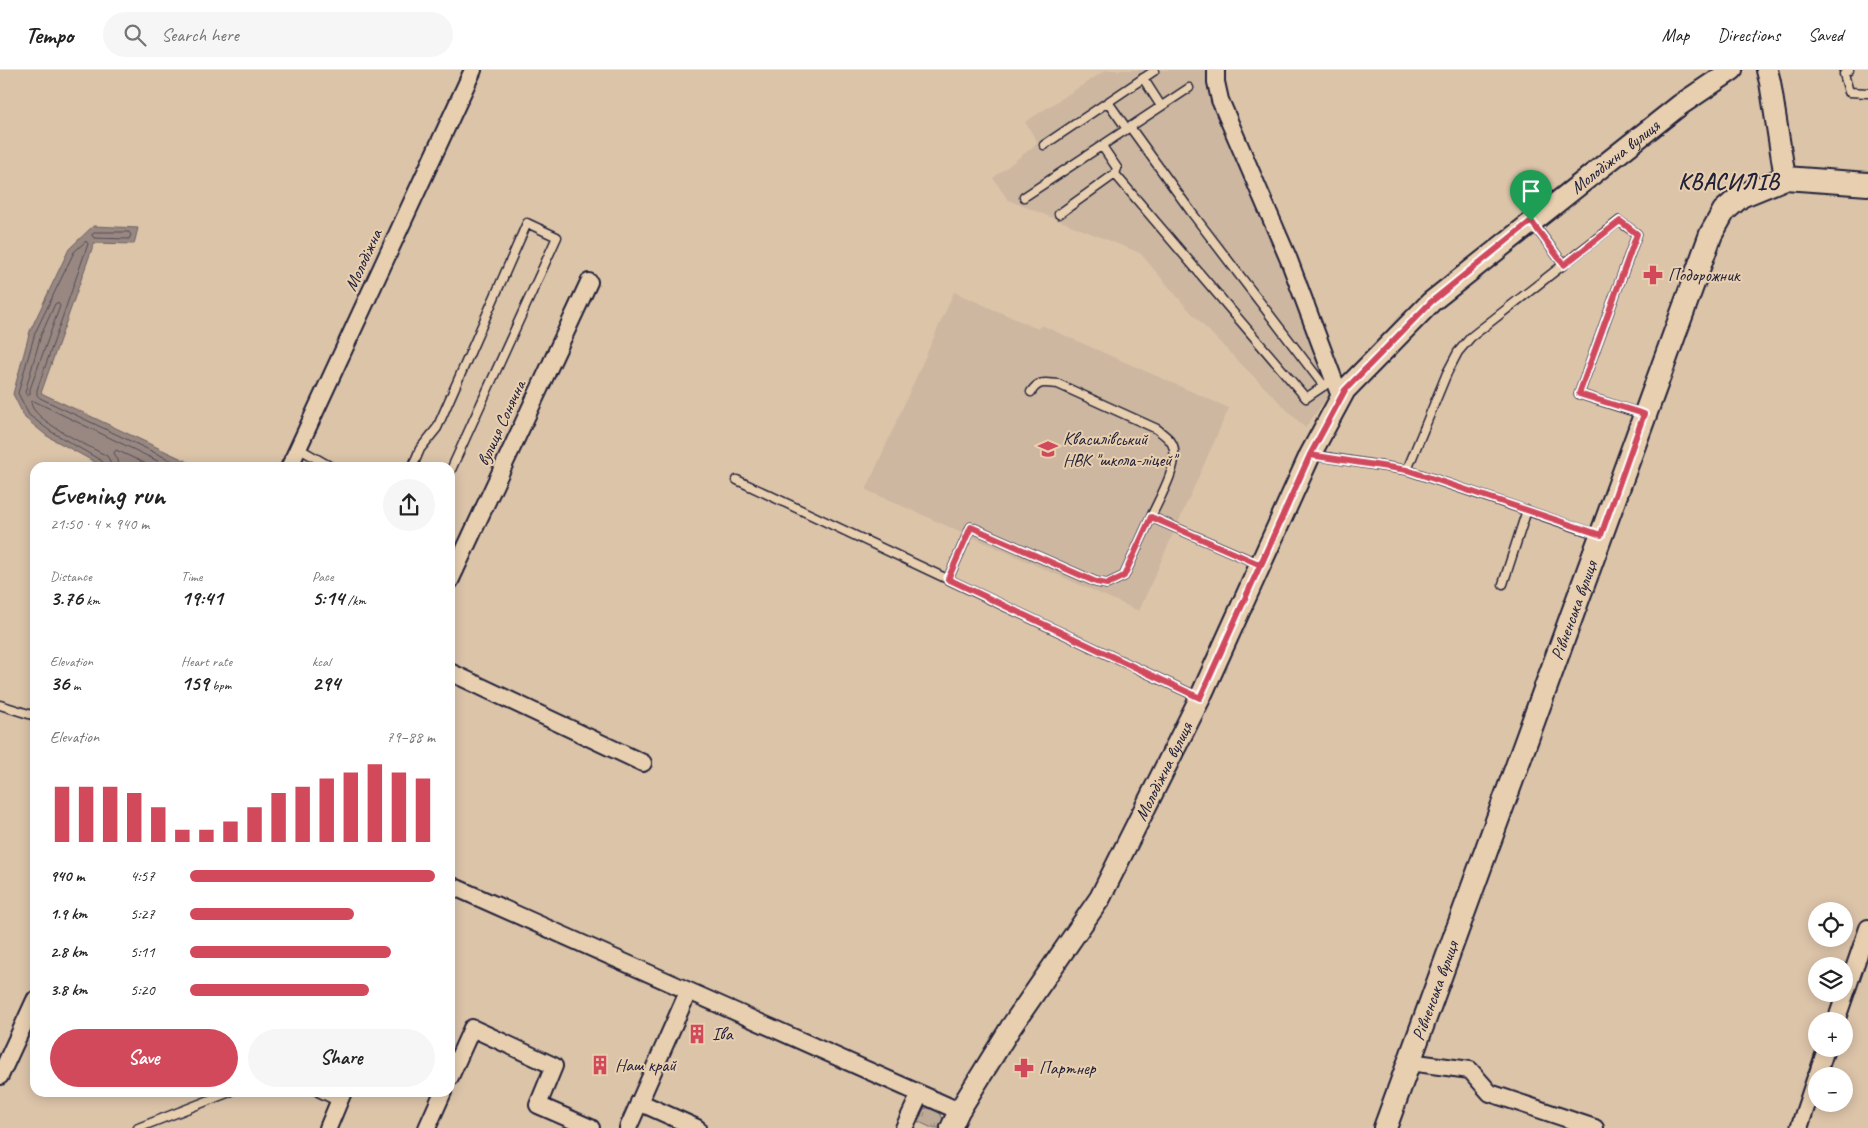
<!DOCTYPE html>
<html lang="en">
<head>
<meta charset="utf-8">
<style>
  :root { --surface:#fff; --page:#f6f6f6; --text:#222; --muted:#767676; --line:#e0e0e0; --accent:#d1495b }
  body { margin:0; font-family:Caveat,sans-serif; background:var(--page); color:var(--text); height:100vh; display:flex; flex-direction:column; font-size:19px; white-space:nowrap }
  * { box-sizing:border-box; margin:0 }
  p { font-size:16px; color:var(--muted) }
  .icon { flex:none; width:28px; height:28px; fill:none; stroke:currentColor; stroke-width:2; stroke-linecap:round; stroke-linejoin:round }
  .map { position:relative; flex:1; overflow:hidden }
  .details { position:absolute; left:30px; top:392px; width:425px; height:635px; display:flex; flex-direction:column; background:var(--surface); border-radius:15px; box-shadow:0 2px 12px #0003 }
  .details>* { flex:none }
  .buttons { position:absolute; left:1808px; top:832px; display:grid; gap:10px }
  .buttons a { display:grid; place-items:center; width:45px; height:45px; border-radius:50%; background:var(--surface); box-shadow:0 2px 12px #0003; font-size:25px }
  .pin { position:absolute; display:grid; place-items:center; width:42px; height:42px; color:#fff; margin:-51px -21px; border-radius:50% 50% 50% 0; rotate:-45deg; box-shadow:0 0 5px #0007 }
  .pin .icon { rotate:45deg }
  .round { display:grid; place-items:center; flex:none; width:52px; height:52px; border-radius:26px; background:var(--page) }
  .headline { display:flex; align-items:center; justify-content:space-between; height:85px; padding:0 20px }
  h1 { font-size:28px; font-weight:700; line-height:38px }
  .figures { display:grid; grid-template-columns:repeat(3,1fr); gap:8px; height:85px; padding:5px 20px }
  .figures div { display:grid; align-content:center }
  .figures b { font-size:21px; font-weight:700 }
  .figures small { font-size:14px; font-weight:400 }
  .figures p { font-size:14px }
  .chart { height:140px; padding:10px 20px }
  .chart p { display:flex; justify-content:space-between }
  .chart svg { width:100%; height:90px; margin-top:5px; stroke:var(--accent); stroke-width:6 }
  .button { display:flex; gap:10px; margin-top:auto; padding:10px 20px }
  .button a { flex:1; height:58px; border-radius:30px; background:var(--accent); color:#fff; font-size:20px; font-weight:700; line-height:58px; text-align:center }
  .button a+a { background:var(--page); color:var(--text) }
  ul { padding:0 20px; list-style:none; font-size:16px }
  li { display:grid; grid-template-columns:80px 60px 1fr; align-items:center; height:38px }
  li i { height:12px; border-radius:6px; background:var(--accent) }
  header { display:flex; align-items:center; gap:30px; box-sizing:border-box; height:70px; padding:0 25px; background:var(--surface); border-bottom:1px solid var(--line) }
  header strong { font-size:24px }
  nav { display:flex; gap:28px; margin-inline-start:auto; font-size:18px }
  .search { width:350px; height:45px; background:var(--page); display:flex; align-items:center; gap:12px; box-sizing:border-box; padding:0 18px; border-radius:28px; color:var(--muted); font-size:19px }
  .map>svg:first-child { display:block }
  .built { fill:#cdb7a0 }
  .grass { fill:url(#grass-tufts); stroke:#706669 }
  .water { fill:#988881; stroke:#695f65 }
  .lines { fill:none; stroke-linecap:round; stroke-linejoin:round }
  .shore { stroke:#514b57; stroke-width:1 }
  .service-casing { stroke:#22223b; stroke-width:11 }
  .minor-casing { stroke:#22223b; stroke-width:20 }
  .tertiary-casing { stroke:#22223b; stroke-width:24 }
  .secondary-casing { stroke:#22223b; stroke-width:26 }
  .service { stroke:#e8cfb0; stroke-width:8 }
  .minor { stroke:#e8cfb0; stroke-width:16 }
  .tertiary { stroke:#e8cfb0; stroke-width:20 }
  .secondary { stroke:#e8cfb0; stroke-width:22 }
  .route-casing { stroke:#fff; stroke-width:10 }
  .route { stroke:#d1495b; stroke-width:6 }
  .labels { text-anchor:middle; stroke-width:4; stroke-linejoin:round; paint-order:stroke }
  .street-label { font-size:18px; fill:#22223b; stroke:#e8cfb0 }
  .poi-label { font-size:18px; fill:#22223b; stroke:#e8cfb0; text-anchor:start }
  .district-label { font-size:22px; font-weight:bold; letter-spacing:1px; fill:#22223b; stroke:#e8cfb0 }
</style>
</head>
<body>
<header>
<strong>Tempo</strong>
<div class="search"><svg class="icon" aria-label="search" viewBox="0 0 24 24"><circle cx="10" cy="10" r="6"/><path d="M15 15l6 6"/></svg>Search here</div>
<nav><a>Map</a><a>Directions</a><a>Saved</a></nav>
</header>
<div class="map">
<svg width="1868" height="1058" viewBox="0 0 1868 1058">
  <defs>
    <pattern id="grass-tufts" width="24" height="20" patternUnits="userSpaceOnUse" patternTransform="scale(1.25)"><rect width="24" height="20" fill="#bdaa97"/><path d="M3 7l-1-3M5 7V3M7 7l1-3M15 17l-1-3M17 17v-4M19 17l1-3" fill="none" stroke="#998a7c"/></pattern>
  </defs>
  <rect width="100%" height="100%" fill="#dcc4a9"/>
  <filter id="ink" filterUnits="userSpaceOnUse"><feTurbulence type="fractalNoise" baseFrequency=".02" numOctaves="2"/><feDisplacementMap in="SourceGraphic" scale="10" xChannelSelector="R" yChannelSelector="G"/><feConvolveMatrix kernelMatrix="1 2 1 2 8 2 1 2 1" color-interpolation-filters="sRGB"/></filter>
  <g filter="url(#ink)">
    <path class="built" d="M1106,0H1216L1336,315L1305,358L1228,281L1187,238L1140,183L1008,130L993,108L1038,73L1025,52Z
      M954,222L1038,259L1041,255L1229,338L1139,541L866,420Z"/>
    <path class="grass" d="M931,1037C941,1042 944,1047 943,1058H932L915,1050L923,1039Z"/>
    <path class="water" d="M93,156L138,158L134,174L94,173L41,323L199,397H104L47,366L25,348L13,324L30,261L69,179Z"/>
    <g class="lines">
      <path class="shore" d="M96,162H129L131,165L129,169L94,168L92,165Z
        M58,233L60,236L30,319V324L27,326L25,322L41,265L55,234Z
        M105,398L102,391L50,361L29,345L18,323L35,263L74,182L86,171L88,174L37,320V325L40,328L187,398
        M111,398L110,391L107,386C91,377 31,350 31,332L34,331L172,398
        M119,398L118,390L114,383L116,380L155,398"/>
      <defs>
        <path id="service" d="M1849,0L1844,4L1849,22L1868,23
          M1143,8L1161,36
          M1108,32L1127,59
          M1130,57L1192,143L1324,316
          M1044,75L1154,1
          M1102,76L1117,98L1115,104
          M1024,127L1189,18
          M1059,144L1115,104L1306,328L1334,309
          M1532,152L1564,195
          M1031,322C1039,310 1045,313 1058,314L1157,359C1164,365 1173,370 1174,380C1177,399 1159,429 1151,447
          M298,378L333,398
          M1312,385L1407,400L1599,465
          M412,398L420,379L437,358L527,153L557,167L450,402
          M1407,400L1447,303L1458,282L1471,267L1619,151L1637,164L1579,324L1642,344
          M737,410L1200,628
          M948,509L971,457L1096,512L1107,514L1124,506L1151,447L1259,494
          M1503,514L1527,440
          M0,635L35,646
          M318,1022L339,1032
          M138,1058L230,1022"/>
        <path id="minor" d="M1216,0V12L1220,30L1289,190L1341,329
          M289,398L473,0
          M450,511L589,212
          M450,602L643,693
          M450,815L959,1041
          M1836,951L1868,858
          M1409,992L1470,1000L1490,1023L1595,1058
          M0,1006L35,930
          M1817,1006L1826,979
          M450,1007L472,958L554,996L538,1035L591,1058
          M639,1032L697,1058
          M328,1058L343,1022
          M427,1058L443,1022
          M628,1058L688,922
          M904,1058L920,1024
          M1799,1058L1816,1007"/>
        <g id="tertiary">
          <path d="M1767,0L1770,12L1785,108"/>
          <path id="s1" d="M951,1058L959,1041L1011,957L1100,828L1200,628L1310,385L1345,320L1431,232L1680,35L1732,0"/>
        </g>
        <g id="secondary">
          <path id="s2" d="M1385,1058L1711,164L1724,141L1741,126L1785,108L1868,114"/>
        </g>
      </defs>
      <use href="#service" class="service-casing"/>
      <use href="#minor" class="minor-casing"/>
      <use href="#tertiary" class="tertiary-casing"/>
      <use href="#secondary" class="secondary-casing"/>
      <use href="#service" class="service"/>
      <use href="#minor" class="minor"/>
      <use href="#tertiary" class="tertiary"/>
      <use href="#secondary" class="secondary"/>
    </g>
  </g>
  <g class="lines" filter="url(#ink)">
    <defs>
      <path id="route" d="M1531,151L1431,232L1345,320L1310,385L1261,495L1151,447L1124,506L1107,514L1096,512L971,457L948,509L1200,628C1237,547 1274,466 1310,385L1407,400L1601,465L1644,344L1579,324L1637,164L1620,151L1564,195L1531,151"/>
    </defs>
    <use href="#route" class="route-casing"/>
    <use href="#route" class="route"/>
  </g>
  <defs>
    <symbol id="pharmacy-bare" viewBox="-9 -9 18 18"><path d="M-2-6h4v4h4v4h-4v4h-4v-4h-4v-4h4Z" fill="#d1495b" stroke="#e8cfb0" stroke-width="2.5" paint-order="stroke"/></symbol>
    <symbol id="school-bare" viewBox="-9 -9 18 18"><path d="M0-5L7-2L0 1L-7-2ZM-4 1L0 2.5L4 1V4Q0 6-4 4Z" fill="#d1495b" stroke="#e8cfb0" stroke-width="2.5" paint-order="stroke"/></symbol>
    <symbol id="building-bare" viewBox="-9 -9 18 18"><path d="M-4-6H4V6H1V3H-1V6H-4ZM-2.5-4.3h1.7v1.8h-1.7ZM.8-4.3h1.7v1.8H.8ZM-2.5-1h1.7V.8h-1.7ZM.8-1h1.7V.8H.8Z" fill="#d1495b" stroke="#e8cfb0" stroke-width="2.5" paint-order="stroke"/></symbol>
  </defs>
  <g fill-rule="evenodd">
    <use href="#pharmacy-bare" x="1639" y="191" width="28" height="28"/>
    <use href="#school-bare" x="1034" y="365" width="28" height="28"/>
    <use href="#building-bare" x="683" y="950" width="28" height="28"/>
    <use href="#building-bare" x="586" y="981" width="28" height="28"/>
    <use href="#pharmacy-bare" x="1010" y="984" width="28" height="28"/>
  </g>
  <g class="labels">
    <g class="street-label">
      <text dy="6" stroke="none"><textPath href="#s1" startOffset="1196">Молодіжна вулиця</textPath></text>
      <text transform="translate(363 190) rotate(-65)" y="6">Молодіжна</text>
      <text transform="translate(501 353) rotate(-65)" y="6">вулиця Сонячна</text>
      <text dy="6" stroke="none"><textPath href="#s2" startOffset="551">Рівненська вулиця</textPath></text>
      <text dy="6" stroke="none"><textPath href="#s1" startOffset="416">Молодіжна вулиця</textPath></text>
      <text dy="6" stroke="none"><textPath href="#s2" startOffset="146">Рівненська вулиця</textPath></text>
    </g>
    <g class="poi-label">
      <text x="1668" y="211">Подорожник</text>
      <text x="1063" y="375">Квасилівський<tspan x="1063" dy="21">НВК "школа-ліцей"</tspan></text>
      <text x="712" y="970">Іва</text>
      <text x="615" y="1001">Наш край</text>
      <text x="1039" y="1004">Партнер</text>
    </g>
    <g class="district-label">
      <text x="1729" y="119">КВАСИЛІВ</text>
    </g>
  </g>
</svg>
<div class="buttons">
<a><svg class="icon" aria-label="locate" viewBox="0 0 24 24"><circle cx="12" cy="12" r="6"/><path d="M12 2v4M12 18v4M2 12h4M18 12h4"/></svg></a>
<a><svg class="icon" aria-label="layers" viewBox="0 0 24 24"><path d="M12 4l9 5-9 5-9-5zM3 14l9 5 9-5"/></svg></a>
<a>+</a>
<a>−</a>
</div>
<div class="pin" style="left:1531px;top:151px;background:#1e9e55"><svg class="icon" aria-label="arrive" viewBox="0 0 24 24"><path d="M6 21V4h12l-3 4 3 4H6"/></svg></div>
<section class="details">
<div class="headline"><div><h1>Evening run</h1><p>21:50 · 4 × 940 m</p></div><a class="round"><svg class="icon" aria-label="share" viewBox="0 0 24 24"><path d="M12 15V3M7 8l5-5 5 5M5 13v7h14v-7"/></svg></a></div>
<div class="figures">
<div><p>Distance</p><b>3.76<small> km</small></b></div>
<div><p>Time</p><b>19:41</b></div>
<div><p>Pace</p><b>5:14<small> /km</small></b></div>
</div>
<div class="figures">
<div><p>Elevation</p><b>36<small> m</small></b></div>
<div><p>Heart rate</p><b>159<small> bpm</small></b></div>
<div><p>kcal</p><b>294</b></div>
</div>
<div class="chart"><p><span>Elevation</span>79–88 m</p>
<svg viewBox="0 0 160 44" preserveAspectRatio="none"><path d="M5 44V17M15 44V17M25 44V17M35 44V20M45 44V27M55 44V38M65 44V38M75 44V34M85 44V27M95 44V20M105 44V17M115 44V13M125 44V10M135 44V6M145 44V10M155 44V13"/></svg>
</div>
<ul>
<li><b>940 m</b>4:57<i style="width:100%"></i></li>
<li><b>1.9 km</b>5:27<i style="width:67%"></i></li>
<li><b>2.8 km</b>5:11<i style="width:82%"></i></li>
<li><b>3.8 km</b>5:20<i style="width:73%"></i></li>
</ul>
<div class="button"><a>Save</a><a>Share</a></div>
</section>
</div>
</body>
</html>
